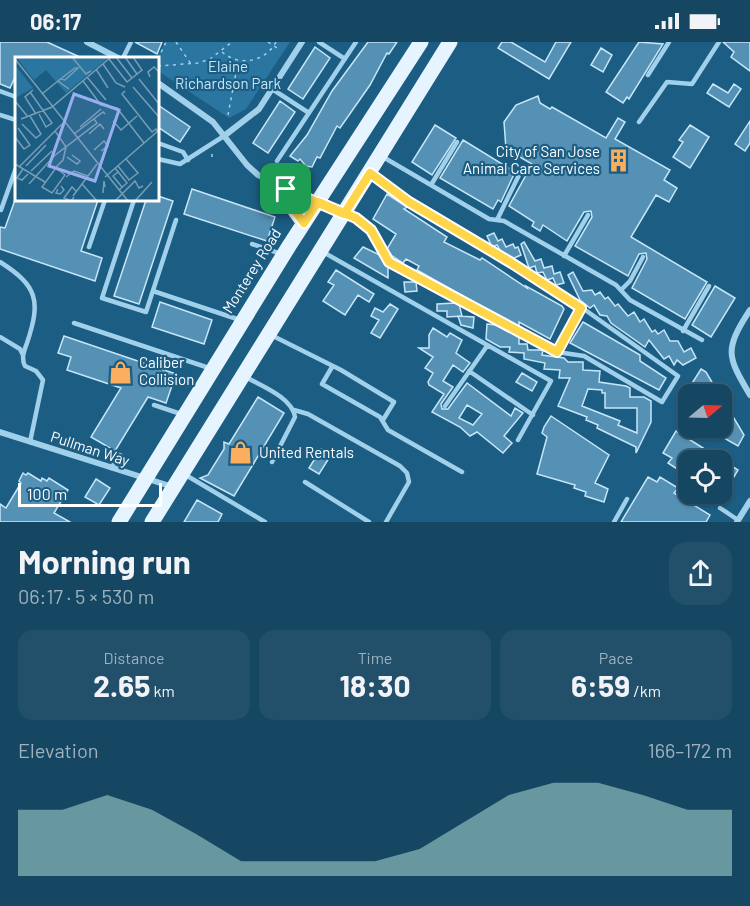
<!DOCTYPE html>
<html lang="en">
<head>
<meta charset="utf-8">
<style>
  :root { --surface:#154662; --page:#22506b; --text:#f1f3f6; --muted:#9db1be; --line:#345e77; --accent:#8bbbb9 }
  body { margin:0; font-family:Barlow,sans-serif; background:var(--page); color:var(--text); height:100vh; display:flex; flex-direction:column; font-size:22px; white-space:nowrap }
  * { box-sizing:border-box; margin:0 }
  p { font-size:20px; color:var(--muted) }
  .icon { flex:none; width:33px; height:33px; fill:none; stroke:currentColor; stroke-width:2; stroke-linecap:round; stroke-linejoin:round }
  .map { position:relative; height:480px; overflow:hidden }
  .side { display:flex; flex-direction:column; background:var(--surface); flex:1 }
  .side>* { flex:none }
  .needle { width:39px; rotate:71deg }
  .controls { position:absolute; left:678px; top:342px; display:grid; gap:12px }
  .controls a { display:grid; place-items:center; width:54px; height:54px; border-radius:12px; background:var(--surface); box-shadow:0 2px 4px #0004,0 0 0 2px var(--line); font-size:30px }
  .scale { position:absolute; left:18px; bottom:15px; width:144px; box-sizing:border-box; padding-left:6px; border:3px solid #fff; border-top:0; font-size:16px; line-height:21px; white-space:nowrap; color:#fff; -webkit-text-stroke:4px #1c5d83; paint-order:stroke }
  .pin { position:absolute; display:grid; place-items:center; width:51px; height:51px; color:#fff; margin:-26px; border-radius:12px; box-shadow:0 3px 9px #0006 }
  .round { display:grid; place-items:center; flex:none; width:63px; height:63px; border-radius:18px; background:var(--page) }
  .headline { display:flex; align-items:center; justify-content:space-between; height:102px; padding:0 18px }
  h1 { font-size:33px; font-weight:700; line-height:45px }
  .stats { display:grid; grid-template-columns:repeat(3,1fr); gap:9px; height:102px; padding:6px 18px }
  .stats div { display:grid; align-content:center; border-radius:15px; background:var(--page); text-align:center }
  .stats b { font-size:30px; font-weight:700 }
  .stats small { font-size:16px; font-weight:400 }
  .stats p { font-size:16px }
  .chart { height:168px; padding:12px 18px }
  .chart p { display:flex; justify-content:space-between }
  .chart svg { width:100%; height:108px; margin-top:6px; fill:var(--accent); opacity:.7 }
  .status { display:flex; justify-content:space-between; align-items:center; height:42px; padding:0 30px; background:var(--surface); direction:ltr }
  .status svg { height:16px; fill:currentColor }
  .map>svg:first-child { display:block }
  .green { fill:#2b76a0 }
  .building { fill:#5591b4; stroke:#c6e6f8; stroke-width:1.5; fill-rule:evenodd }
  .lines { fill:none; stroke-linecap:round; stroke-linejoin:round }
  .path { stroke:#a1d0ea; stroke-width:1.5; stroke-dasharray:3 4.5; stroke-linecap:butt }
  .lane { stroke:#a1d0ea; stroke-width:4.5 }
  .street { stroke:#a1d0ea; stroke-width:6 }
  .primary { stroke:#e5f4fe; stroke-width:15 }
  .route-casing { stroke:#fff; stroke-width:12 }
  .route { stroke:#ffd54a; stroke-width:8 }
  .labels { text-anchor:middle; stroke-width:4.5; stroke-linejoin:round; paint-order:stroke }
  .park-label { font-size:15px; fill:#c6e6f8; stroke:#1c5d83 }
  .poi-label { font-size:15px; fill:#fff; stroke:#1c5d83; text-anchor:start }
  .street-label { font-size:15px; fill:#fff; stroke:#1c5d83 }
  .inset-road { fill:none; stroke:#779eb5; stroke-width:1.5 }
  .view { fill:#99afed; fill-opacity:0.15; stroke:#99afed; stroke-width:3 }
  .inset-edge { fill:none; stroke:#fff; stroke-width:3 }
</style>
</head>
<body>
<div class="status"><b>06:17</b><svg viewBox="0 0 49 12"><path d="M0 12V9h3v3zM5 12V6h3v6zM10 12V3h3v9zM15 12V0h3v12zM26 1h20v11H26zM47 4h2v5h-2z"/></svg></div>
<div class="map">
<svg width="750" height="480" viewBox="0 0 750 480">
  <rect width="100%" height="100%" fill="#1c5d83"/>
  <path class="green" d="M165,0H290L246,67L229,76L158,29L157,16Z"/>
  <path class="building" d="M0,0H47L82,16H16V33L10,46L0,42Z
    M135,0H162L157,12Z
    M368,0H397L389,12L387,11L370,43L340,86L337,84L320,116L317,115L312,125L306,124L300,117L298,119L290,114L307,93L332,49Z
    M502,0H511L545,20L556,0H571L549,37L498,6Z
    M639,0L663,2L629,57L627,55L623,61L606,50Z
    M723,0H750V29L731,15L734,10Z
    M315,5L330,16L303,57L288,47Z
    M601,6L612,13L603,30L591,23Z
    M713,42L728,51L734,42L741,47L729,65L707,51Z
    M538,54L540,61L550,67L552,65L606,96L618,76L625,80L615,97L670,128L664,138L677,146L669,160L656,153L631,195L707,240L685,277L632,246L647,217L646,211L639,212L628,234L575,204L592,175L591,169L584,170L567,199L543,183L540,189L532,184L534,180L509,164L532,122L506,107L504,80L516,63Z
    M280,59L295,70L268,111L253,101Z
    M158,63L190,85L180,100L158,85Z
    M750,79V101L745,109L735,102Z
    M435,83L456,96L432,133L412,120Z
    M690,83L709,95L690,126L673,115L683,100L679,98Z
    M463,98L515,130L501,160L498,158L493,167L440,136Z
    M192,147L275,175L267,199L184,172Z
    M387,152L407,165L404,167L447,195L444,200L480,218L482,216L527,246L526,244L562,264L564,267L550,297L519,280V285L484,266L417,228L419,224L406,217L403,221L391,213L387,207L396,192L373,177Z
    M158,154L173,159L139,262L114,254L146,158H158Z
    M15,158H98L81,209L102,216L95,239L0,207V185L5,186Z
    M494,191L498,199L502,197L506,205L513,202L515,206L518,205L521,213L512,217L501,210L497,203L492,205L487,194Z
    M524,200L535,219L541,217L544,226L552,224L554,232L560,230L564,241L556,243L553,236L547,238L543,230L537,231L535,224L529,226L521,202Z
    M363,205L380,213L388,224V236L354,216Z
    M336,228L374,252L369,260L358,253L345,273L323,259L334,243L328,240Z
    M573,230L583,249L592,248L595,253L600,250L605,257L608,255L615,264L618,262L628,274L634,270L640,280L644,277L652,290L655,288L658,292L664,288L670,299H678L684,310L691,306L696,316L683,323L677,318L674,323L669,314L664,317L649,298L645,305L611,281L607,274L600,273L594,263L590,266L580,258L568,233Z
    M404,240H416L417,249L405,250Z
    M715,244L735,256L711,295L692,283Z
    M160,260L212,278L204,302L152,285Z
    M455,261L459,262L462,274L447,275V269H437V262Z
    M390,262L398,267L380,296L371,291L379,278L371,274L375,266L383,270Z
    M458,274L474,275L473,286L461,283Z
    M583,280L640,313V319L666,336L659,348L570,301Z
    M487,282L496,283L519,295V302H527L528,308H543L542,313L564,316L568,320H583V328L600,329L599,340L626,344L630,346V355H644L651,359V380L636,411V405L597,386L598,383L586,378L587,375L558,364L570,336H559L560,328L544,327L545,321L524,317V311L509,310L510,305H500L486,297ZM588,347L602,348V351H605V366H637V391L618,383L620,379L582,364Z
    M433,286L447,295L450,291L462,298L456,311L470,321L463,330L453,323L443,339L453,345L441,362L442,367H448L467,341L511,374L515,366L523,371L504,394L512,401L503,411L477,390L470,394L460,385L432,370L444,352L429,343L428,340L433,331L425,326L433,315L419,306H429V293ZM467,363L482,372L473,383L459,376Z
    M64,294L176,332L166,361L148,355L115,409L91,395L121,346L67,328L71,315L58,311Z
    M701,327L706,330L719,352H697L691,343Z
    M522,331L537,340L532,349L516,340Z
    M258,355L284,371L234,454L200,436L208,433L224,407V400L229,402Z
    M722,356L744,393L738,404L724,396L729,389L722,385Z
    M551,374L609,413L595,441L608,447L604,460L585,454L586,450L574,446L575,443L537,432L547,395L542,391L544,385Z
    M676,389L738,428L722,455V418H688V434L668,421L672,416L663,411Z
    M321,407L331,413L319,432L309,426Z
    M23,431L26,433L28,431L41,439L42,436L47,439L49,436L68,448L54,471L70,480H0V462L6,466L21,441L19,439Z
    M648,435L657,440L660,435L678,446L674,451L710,473L706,480H621Z
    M96,437L110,446L99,463L85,455Z
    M197,458L222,472L218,480H184Z"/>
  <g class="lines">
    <path class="path" d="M176,0L191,22
      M268,0L280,8
      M222,10C240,25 265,20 276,0
      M158,17L166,0
      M158,24L198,21L210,17L232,0
      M228,73L238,20
      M212,115V111"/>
    <path class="lane" d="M319,0L345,17
      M123,16L131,0
      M648,33L669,0
      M272,47L309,71
      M0,49L16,55
      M0,73L16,78
      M639,80L667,40L692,42L719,0
      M158,101L183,110L188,118
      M383,115L489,177L504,179L616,243L630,258L702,298
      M158,117L180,122L224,94
      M277,119L356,0
      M372,132L409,160L567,255L678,334L662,360L584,314L557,310
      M431,143L457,100
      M134,158L102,256L146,270L176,178
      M1,168L16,126
      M346,173L371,187L389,220L557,310L581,266
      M497,178L519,133
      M252,202L281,212
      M89,205L105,158
      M323,210L551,339L518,398
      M564,214L588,173
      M0,220C38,244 41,259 27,301C24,309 21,316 25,324L36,329L43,338L30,400
      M621,248L630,239L643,215
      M153,249L240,278
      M74,281L209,326
      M683,289L709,244
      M271,293L341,328L394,360L383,378
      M0,295L20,307L23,313
      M332,325L322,342L380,375L388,388L462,430
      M469,329L533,373
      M244,334C261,344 292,355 295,375L272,420
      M154,363L181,372
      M445,364L487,304
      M294,368L308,372L400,424L407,431L409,440L386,480
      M111,426L120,413
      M184,432L265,480
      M305,440L369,480
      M720,466L738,478
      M614,480L627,457"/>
    <path class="street" d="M87,0L118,16
      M158,41L213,80L247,123L258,133L343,172
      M224,94L259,67L302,0
      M750,268C724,308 727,314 750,353
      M0,390L173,445
      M737,480L750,459"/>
    <path class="primary" d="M286,147L292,165L304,181
      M119,480L289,204L421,0
      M152,480L450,0"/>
  </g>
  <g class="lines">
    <defs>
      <path id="route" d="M286,147L292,165L304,181L318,160L356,176L371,188L389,220L557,310L581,266L510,220L409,160L370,131L344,172L286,147"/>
    </defs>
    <use href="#route" class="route-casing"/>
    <use href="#route" class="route"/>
  </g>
  <defs>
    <symbol id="building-bare" viewBox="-9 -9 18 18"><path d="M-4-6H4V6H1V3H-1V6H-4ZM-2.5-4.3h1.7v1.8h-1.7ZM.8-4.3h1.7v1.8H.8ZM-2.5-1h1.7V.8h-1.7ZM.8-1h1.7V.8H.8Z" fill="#fbaf5e" stroke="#1c5d83" stroke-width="2.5" paint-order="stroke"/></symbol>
    <symbol id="shop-bare" viewBox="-9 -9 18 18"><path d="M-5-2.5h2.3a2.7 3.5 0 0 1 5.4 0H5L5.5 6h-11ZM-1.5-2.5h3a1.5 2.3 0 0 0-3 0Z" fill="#fbaf5e" stroke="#1c5d83" stroke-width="2.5" paint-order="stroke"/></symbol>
  </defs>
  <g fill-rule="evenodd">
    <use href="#building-bare" x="602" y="102" width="33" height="33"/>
    <use href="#shop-bare" x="104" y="314" width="33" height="33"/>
    <use href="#shop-bare" x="224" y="394" width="33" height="33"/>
  </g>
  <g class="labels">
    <g class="park-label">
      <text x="228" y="30">Elaine<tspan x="228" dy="17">Richardson Park</tspan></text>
    </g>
    <g class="poi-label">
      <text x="600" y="115" text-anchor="end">City of San Jose<tspan x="600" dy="17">Animal Care Services</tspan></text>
      <text x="139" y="326">Caliber<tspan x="139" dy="17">Collision</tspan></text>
      <text x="259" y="416">United Rentals</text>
    </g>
    <g class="street-label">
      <text transform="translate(252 229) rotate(-58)" y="5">Monterey Road</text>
      <text transform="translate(90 407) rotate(18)" y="5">Pullman Way</text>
    </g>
  </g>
  <g transform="translate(15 15)">
    <rect width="144" height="144" fill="#1c5d83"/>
    <path d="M1,0H94L51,36L31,13L19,23ZM0,8L18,31L2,40H0Z" fill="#2b76a0"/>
    <path class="inset-road" d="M57,0L71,17L76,14M101,0L117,21M110,0L122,17M0,2L113,144M94,2L112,25L127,13L118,0M88,7L101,26L110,30M81,12L93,31M72,20L91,43M135,20L133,15L139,10L144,15M46,22L50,23L63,11H60L43,24L54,32M124,22L144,47M68,24L86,48L102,51L129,86M118,30L144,60M18,33L10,40L21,57M110,34L107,37L137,75L141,72L143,75M15,35L37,66L31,70L24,57M28,36L43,24M0,44L13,60M6,62L37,50L96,0M98,64L106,73L122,59M7,67L21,81L26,77L15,59M65,70L86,52M40,74L51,90M59,77L88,55L90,57M74,77L85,67L89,72M0,80L9,92L15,88L3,71M79,93L89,84L93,89L86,94M52,100L62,107L65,104L57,98M0,107L30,125M5,109L47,67M11,109L31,88M103,109L114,123L123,116L111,102M41,111L50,118L37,136L27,130L43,108L48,103L51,90M100,111L112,126L104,133M8,112L2,121L7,123L13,117M16,114L37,94M103,115L98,119L107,130M51,120L59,114L73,119M90,120L144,73M14,127L39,99L82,66L79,62M67,127L82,144M43,132L41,136L45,137L49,133L46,129M88,136L89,124L90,130M58,139L82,107M59,140L56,144L49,141L57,130L61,134M100,144L120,124L124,131L128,129M120,144L137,125"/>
    <path class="view" d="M59,37L104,53L80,124L34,109Z"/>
    <rect width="144" height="144" class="inset-edge"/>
  </g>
</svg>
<div class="controls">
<a><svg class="needle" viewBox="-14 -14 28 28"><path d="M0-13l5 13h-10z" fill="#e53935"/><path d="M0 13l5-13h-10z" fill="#9db1be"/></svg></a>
<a><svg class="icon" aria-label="locate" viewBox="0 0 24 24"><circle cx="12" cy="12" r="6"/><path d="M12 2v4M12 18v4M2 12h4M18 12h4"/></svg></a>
</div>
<div class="scale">100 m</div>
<div class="pin" style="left:286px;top:147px;background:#1e9e55"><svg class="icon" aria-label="arrive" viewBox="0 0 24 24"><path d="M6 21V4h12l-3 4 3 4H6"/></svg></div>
</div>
<section class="side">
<div class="headline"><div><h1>Morning run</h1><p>06:17 · 5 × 530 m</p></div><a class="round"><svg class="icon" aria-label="share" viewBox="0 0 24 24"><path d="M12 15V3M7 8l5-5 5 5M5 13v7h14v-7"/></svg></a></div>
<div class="stats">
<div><p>Distance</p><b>2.65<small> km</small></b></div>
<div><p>Time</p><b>18:30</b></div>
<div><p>Pace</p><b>6:59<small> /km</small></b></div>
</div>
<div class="chart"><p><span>Elevation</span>166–172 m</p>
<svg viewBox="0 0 160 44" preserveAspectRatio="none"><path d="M0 44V17L10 17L20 11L30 17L40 27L50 38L60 38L70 38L80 38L90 33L100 22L110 11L120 6L130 6L140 11L150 17L160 17V44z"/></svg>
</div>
</section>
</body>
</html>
